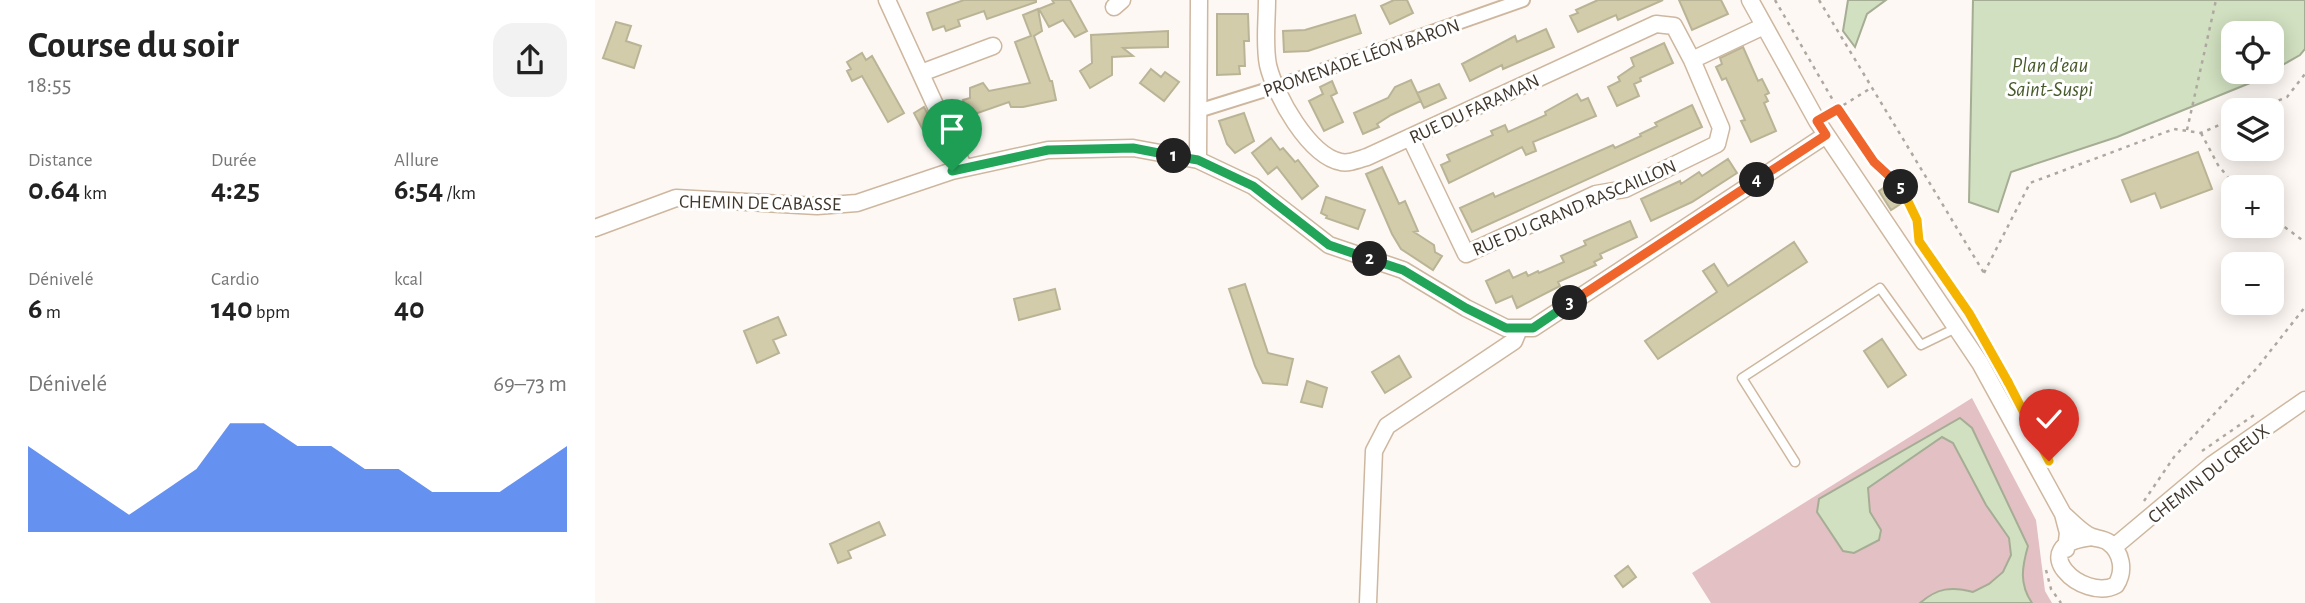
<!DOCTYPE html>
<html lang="fr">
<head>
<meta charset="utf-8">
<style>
  :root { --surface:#fff; --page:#f2f2f2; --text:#222; --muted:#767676; --accent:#2563eb }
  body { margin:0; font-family:"Alegreya Sans",sans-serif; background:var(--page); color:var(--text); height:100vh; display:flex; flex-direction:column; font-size:26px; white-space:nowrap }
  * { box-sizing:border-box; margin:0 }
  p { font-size:23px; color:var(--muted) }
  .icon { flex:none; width:38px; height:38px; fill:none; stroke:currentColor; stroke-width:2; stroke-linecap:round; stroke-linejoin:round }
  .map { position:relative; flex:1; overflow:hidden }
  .drawer { display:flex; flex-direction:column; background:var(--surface); width:595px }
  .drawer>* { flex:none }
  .buttons { position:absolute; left:1626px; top:21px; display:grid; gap:14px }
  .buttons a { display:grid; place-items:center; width:63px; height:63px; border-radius:14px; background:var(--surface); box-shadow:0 4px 18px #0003; font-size:35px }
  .pin { position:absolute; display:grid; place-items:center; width:60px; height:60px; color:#fff; margin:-72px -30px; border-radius:50% 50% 50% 0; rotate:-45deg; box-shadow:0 0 7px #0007 }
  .pin .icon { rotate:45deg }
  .km { position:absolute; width:35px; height:35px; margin:-18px; border-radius:50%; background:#222; color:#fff; font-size:19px; line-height:35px; text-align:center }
  .round { display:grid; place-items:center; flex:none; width:74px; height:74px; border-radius:21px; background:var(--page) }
  .overview { display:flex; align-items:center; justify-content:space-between; height:119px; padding:0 28px }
  h1 { font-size:38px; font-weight:600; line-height:52px }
  .figures { display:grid; grid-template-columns:repeat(3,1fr); gap:10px; height:119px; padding:7px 28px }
  .figures div { display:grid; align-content:center }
  .figures b { font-size:30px; font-weight:600 }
  .figures small { font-size:19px; font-weight:400 }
  .figures p { font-size:19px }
  .chart { height:196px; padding:14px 28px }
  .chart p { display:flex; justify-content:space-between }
  .chart svg { width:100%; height:126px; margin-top:7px; fill:var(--accent); opacity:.7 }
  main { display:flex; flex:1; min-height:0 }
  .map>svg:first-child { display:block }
  .green { fill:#e3c0c4 }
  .water { fill:#d1e0c0; stroke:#a5ad94; stroke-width:2 }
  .building { fill:#d2ccab; stroke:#bab496; stroke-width:2 }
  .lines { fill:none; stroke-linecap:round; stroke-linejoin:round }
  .service-casing { stroke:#ceb79f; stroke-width:11 }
  .pedestrian-casing { stroke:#ceb79f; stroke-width:16 }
  .minor-casing { stroke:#ceb79f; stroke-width:19 }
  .path { stroke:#afa8a1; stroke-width:2.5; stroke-dasharray:3.5 5; stroke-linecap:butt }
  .service { stroke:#fff; stroke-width:8 }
  .pedestrian { stroke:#fff; stroke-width:12 }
  .minor { stroke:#fff; stroke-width:16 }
  .split-1-casing { stroke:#fff; stroke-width:14 }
  .split-2-casing { stroke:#fff; stroke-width:14 }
  .split-3-casing { stroke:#fff; stroke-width:14 }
  .split-4-casing { stroke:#fff; stroke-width:14 }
  .split-5-casing { stroke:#fff; stroke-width:14 }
  .split-6-casing { stroke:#fff; stroke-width:14 }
  .split-7-casing { stroke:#fff; stroke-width:14 }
  .split-1 { stroke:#22a559; stroke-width:9 }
  .split-2 { stroke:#22a559; stroke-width:9 }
  .split-3 { stroke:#22a559; stroke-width:9 }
  .split-4 { stroke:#f0652b; stroke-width:9 }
  .split-5 { stroke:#f0652b; stroke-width:9 }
  .split-6 { stroke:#f5b400; stroke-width:9 }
  .split-7 { stroke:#f5b400; stroke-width:9 }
  .labels { text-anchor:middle; stroke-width:6; stroke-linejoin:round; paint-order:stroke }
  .street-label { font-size:19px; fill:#3f362c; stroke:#fff }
  .water-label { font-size:21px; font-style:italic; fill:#475a2b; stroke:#fff }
</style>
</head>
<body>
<main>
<section class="drawer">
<div class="overview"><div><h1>Course du soir</h1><p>18:55</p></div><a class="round"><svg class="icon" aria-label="share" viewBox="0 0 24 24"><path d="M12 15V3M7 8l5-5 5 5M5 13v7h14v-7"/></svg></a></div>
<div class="figures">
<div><p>Distance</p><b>0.64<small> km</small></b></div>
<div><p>Durée</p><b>4:25</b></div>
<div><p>Allure</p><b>6:54<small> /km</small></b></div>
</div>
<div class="figures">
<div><p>Dénivelé</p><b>6<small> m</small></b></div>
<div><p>Cardio</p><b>140<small> bpm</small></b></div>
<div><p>kcal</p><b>40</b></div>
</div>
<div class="chart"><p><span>Dénivelé</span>69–73 m</p>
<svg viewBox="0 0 160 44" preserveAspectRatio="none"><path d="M0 44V14L10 22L20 30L30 38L40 30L50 22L60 6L70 6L80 14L90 14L100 22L110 22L120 30L130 30L140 30L150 22L160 14V44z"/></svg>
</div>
</section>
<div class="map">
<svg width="1710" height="603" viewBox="0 0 1710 603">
  <rect width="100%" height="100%" fill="#fdf8f3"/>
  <path class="green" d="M1377,398L1441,520L1450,591L1457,603H1116L1097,573Z"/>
  <path class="water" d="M1253,0H1291L1272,14L1260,47L1248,31Z
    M1378,0H1710V49L1705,55L1677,71L1676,33H1638V72H1675L1655,83L1522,137L1416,172L1403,212L1374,202Z
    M1365,418L1377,428L1433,546C1427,567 1424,584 1437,603H1325C1342,588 1357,586 1378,592L1394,584L1408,572L1416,555L1414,538L1391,505L1358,443L1347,437L1273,488L1275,512L1286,530L1284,540L1259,553L1248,551L1222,512L1224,499Z"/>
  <path class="building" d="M369,0H441V2L392,19L389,11L363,20L365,26L351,31L349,26L338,30L332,13Z
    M457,0H475L492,31L480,37L468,20L454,27L444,9L459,3Z
    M799,0H812L818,13L795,24L786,6Z
    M1003,0H1068L1023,20L1021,15L983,32L975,16L983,13L981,10Z
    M1084,0H1126L1133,14L1097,30Z
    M443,9L447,31L439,36L455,81H457L461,100L428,107H416L414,102L374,116L368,100L375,98V88L388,83L394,91L435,83L420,42L436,36L428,15Z
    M622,14H653L654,41H649L650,66H644L645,74L622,75Z
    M760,15L766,33L713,51L689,52L688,31L710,30Z
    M21,22L36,26L31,41L46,46L39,68L8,58Z
    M951,29L959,47L908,69L907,65L875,81L867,64L920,36L922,42Z
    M573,31V47L528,48L538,56L517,57V75L495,88L485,71L497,63L496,35Z
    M1069,43L1078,63L1045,78L1046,81L1039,84L1044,96L1022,106L1013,87L1025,81L1023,77L1039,66L1036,58Z
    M1148,47L1163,81L1167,79L1174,93L1170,95L1173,101L1169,103L1181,131L1156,142L1146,121L1150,120L1131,78L1127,80L1121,67L1127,64L1125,58Z
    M267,53L271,60L277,56L309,113L293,122L267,76L257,81L252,71L256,69L252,62Z
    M556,69L566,77L570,72L584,82L569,101L545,83Z
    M816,80L826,101L796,115L782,124L784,127L768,134L759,113L793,98L800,87Z
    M737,81L742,93L736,96L748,122L729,131L714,101L728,94L725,87Z
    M844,84L851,98L829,108L822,93Z
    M982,94L986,101L993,98L1001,116L938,142L941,151L931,155L927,147L854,183L846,165L855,161L852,155L898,135L896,131L910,125L913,132L951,115L950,112Z
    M1097,105L1107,127L877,232L865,208L898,193L900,197L1018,145L1020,148L1046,136L1045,134L1062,126L1060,123Z
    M329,107L338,124L328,130L319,113Z
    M649,113L659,141L640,153L632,144L624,121Z
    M676,138L685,150L688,148L700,162L703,160L723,186L707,199L682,167L673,174L657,153Z
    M1603,152L1617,189L1566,208L1560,193L1536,202L1527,180Z
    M1133,159L1142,173L1097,202L1056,221L1046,199L1085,181L1086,184L1104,172L1107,176Z
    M787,167L804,204L810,201L823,231L819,232L839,245L840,252L847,256L838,270L806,249L797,234L771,174Z
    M1294,184L1307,203L1296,210L1284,191Z
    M731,197L770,210L763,229L731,218L732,216L726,213Z
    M1035,221L1042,237L1005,254L1007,258L999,262L1001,265L963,282L965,286L922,308L917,296L901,303L891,281L914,270L918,278L931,272L933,276L943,271L944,273L969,262L966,256L991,245L989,241Z
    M1199,242L1212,262L1063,359L1050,341L1122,292L1108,271L1119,264L1133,286Z
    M650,284L673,353L698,359L692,385L668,383L660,366L634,289Z
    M460,289L465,309L424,320L419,299Z
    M183,317L191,335L178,340L184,353L162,363L149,331Z
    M1287,339L1311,375L1293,387L1269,351Z
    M804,356L816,377L790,393L777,372Z
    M712,381L732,388L727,407L706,402Z
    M284,522L290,535L253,551L256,558L243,563L235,544Z
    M1033,566L1041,577L1028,587L1020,576Z"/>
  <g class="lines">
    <defs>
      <path id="service" d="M1200,462L1147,378L1285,288L1326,345L1363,327"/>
      <path id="pedestrian" d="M603,111L680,87L928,0"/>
      <path id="minor" d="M292,0L369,168
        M672,0C672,21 669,45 673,65C680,95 714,156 746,162C753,164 765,159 772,157L1061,24L1079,26L1097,60L1169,26
        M1155,0L1222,121L1385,363L1468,514L1473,533L1471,549
        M519,7L527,0
        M326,73L398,46
        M815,137L871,254L1001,194L1030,189L1122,144L1126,128L1097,60
        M603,160L604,0
        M0,228L81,198L222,206L262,203L357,171L453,150L538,148L603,160L658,186L734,245L808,270L871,308L911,328H938L1231,135
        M1468,514C1476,521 1484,530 1493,535C1499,539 1507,538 1513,542C1527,552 1530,571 1521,585C1488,603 1426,545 1497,537
        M1519,547L1618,464L1710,400
        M773,603L779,451L792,426L919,341L924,329"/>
    </defs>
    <use href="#service" class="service-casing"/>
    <use href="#pedestrian" class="pedestrian-casing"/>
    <use href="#minor" class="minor-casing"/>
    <path class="path" d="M1180,0L1243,109L1279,162L1303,181L1316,203L1322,220L1324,241L1389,339
      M1224,0L1389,273
      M1660,110L1692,97L1710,74
      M1234,114L1276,88
      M1592,130L1621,0
      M1606,133L1623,165L1641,187
      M1676,217L1710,242
      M1389,273L1435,183L1579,129L1606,133L1638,119
      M1607,451L1662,413
      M1549,501L1579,457L1662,368L1710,307
      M1451,570L1456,589L1466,603"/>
    <use href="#service" class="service"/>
    <use href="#pedestrian" class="pedestrian"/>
    <use href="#minor" class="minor"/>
  </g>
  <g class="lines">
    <defs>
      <path id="split-1" d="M357,171L453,150L538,148L579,156"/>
      <path id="split-2" d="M579,156L603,160L658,186L734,245L775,259"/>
      <path id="split-3" d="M775,259L808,270L871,308L911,328H938L975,303"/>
      <path id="split-4" d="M975,303L1162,180"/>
      <path id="split-5" d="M1162,180L1231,135L1222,121L1243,109L1279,162L1306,187"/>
      <path id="split-6" d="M1306,187L1322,220L1324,241L1374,313L1413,382"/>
      <path id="split-7" d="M1413,382L1454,461"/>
    </defs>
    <use href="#split-1" class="split-1-casing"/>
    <use href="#split-2" class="split-2-casing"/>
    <use href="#split-3" class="split-3-casing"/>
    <use href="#split-4" class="split-4-casing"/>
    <use href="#split-5" class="split-5-casing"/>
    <use href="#split-6" class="split-6-casing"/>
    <use href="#split-7" class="split-7-casing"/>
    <use href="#split-1" class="split-1"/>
    <use href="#split-2" class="split-2"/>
    <use href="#split-3" class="split-3"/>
    <use href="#split-4" class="split-4"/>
    <use href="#split-5" class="split-5"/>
    <use href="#split-6" class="split-6"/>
    <use href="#split-7" class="split-7"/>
  </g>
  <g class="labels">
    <g class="street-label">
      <text transform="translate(766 57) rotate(-19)" y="7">PROMENADE LÉON BARON</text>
      <text transform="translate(879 108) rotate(-25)" y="7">RUE DU FARAMAN</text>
      <text transform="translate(165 202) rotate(1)" y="7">CHEMIN DE CABASSE</text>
      <text transform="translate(979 207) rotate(-23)" y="7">RUE DU GRAND RASCAILLON</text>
      <text transform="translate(1613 473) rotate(-38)" y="7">CHEMIN DU CREUX</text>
    </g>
    <g class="water-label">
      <text x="1455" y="72">Plan d'eau<tspan x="1455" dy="24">Saint-Suspi</tspan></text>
    </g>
  </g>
</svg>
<div class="buttons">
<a><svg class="icon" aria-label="locate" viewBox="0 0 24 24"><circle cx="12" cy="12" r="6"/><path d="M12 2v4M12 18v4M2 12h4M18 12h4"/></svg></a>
<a><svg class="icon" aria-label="layers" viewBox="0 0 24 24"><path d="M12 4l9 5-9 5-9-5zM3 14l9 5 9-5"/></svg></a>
<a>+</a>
<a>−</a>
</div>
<div class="pin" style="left:357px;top:171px;background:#1e9e55"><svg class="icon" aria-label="arrive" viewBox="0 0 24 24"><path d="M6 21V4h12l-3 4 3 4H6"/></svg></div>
<div class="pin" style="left:1454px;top:461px;background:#d93025"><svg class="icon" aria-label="check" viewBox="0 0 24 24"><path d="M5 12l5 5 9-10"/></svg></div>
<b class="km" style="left:579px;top:156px">1</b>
<b class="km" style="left:775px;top:259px">2</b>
<b class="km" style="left:975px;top:303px">3</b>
<b class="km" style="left:1162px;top:180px">4</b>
<b class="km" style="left:1306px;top:187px">5</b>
</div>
</main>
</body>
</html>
